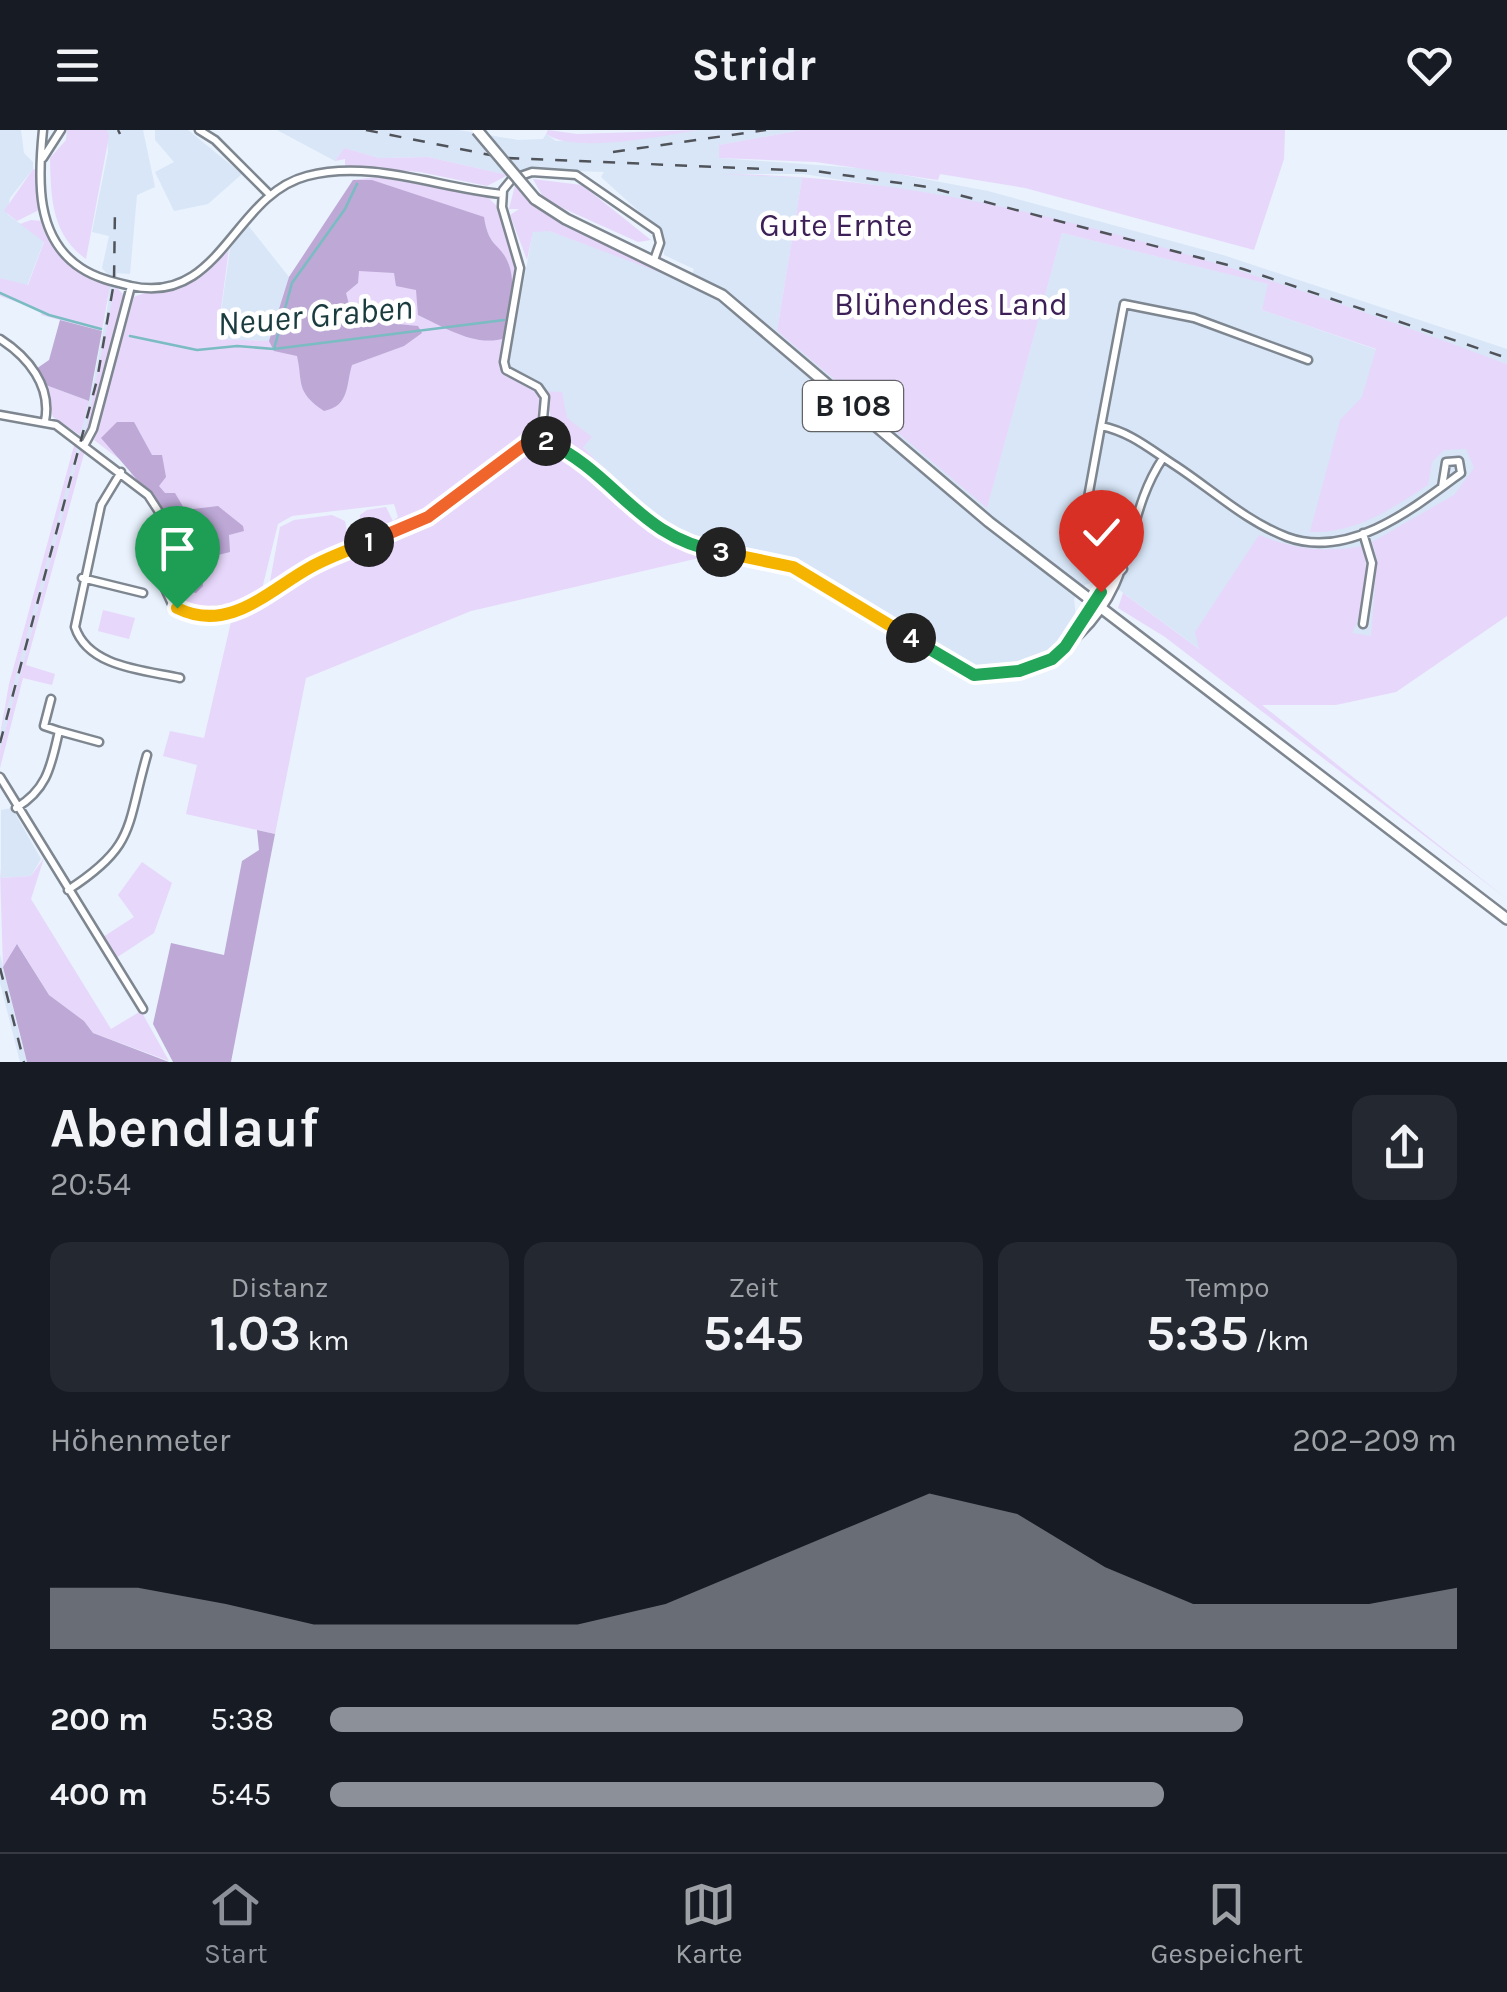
<!DOCTYPE html>
<html lang="de">
<head>
<meta charset="utf-8">
<style>
  :root { --surface:#171b24; --page:#242831; --text:#f1f3f6; --muted:#9ea1a6; --line:#363941; --accent:#8c9099 }
  body { margin:0; font-family:Karla,sans-serif; background:var(--page); color:var(--text); height:100vh; display:flex; flex-direction:column; font-size:38px; white-space:nowrap }
  * { box-sizing:border-box; margin:0 }
  p { font-size:32px; color:var(--muted) }
  .icon { flex:none; width:55px; height:55px; fill:none; stroke:currentColor; stroke-width:2; stroke-linecap:round; stroke-linejoin:round }
  .map { position:relative; height:932px; overflow:hidden }
  .side { display:flex; flex-direction:column; background:var(--surface); flex:1 }
  .side>* { flex:none }
  .pin { position:absolute; display:grid; place-items:center; width:85px; height:85px; color:#fff; margin:-102px -42px; border-radius:50% 50% 50% 0; rotate:-45deg; box-shadow:0 0 10px #0007 }
  .pin .icon { rotate:45deg }
  .km { position:absolute; width:50px; height:50px; margin:-25px; border-radius:50%; background:#222; color:#fff; font-size:28px; line-height:50px; text-align:center }
  .round { display:grid; place-items:center; flex:none; width:105px; height:105px; border-radius:20px; background:var(--page) }
  .summary { display:flex; align-items:center; justify-content:space-between; height:170px; padding:0 50px }
  h1 { font-size:55px; font-weight:700; line-height:75px }
  .stats { display:grid; grid-template-columns:repeat(3,1fr); gap:15px; height:170px; padding:10px 50px }
  .stats div { display:grid; align-content:center; border-radius:20px; background:var(--page); text-align:center }
  .stats b { font-size:50px; font-weight:700 }
  .stats small { font-size:28px; font-weight:400 }
  .stats p { font-size:28px }
  .chart { height:280px; padding:20px 50px }
  .chart p { display:flex; justify-content:space-between }
  .chart svg { width:100%; height:180px; margin-top:10px; fill:var(--accent); opacity:.7 }
  ul { padding:0 50px; list-style:none; font-size:32px }
  li { display:grid; grid-template-columns:160px 120px 1fr; align-items:center; height:75px }
  li i { height:25px; border-radius:12px; background:var(--accent) }
  header { display:flex; justify-content:space-between; align-items:center; height:130px; padding:0 50px; background:var(--surface); font-size:45px; font-weight:700 }
  .dock { display:flex; justify-content:space-around; align-items:center; height:140px; border-top:2px solid var(--line); background:var(--surface); font-size:28px; color:var(--muted) }
  .dock a { display:grid; justify-items:center; gap:5px }
  .dock .current { color:var(--accent) }
  .map>svg:first-child { display:block }
  .built { fill:#d8e6f7 }
  .green { fill:#e7d7fb }
  .forest { fill:#bda8d6 }
  .lines { fill:none; stroke-linecap:round; stroke-linejoin:round }
  .stream { stroke:#7abcc2; stroke-width:2.5 }
  .street-casing { stroke:#7e8690; stroke-width:11 }
  .primary-casing { stroke:#7e8690; stroke-width:14 }
  .street { stroke:#fff; stroke-width:6 }
  .primary { stroke:#fff; stroke-width:9 }
  .rail { stroke:#50545a; stroke-width:2.5; stroke-dasharray:12 12; stroke-linecap:butt }
  .primary-bridge-casing { stroke:#7e8690; stroke-width:14; stroke-linecap:butt }
  .primary-bridge { stroke:#fff; stroke-width:9 }
  .split-1-casing { stroke:#fff; stroke-width:20 }
  .split-2-casing { stroke:#fff; stroke-width:20 }
  .split-3-casing { stroke:#fff; stroke-width:20 }
  .split-4-casing { stroke:#fff; stroke-width:20 }
  .split-5-casing { stroke:#fff; stroke-width:20 }
  .split-1 { stroke:#f5b400; stroke-width:12 }
  .split-2 { stroke:#f0652b; stroke-width:12 }
  .split-3 { stroke:#22a559; stroke-width:12 }
  .split-4 { stroke:#f5b400; stroke-width:12 }
  .split-5 { stroke:#22a559; stroke-width:12 }
  .labels { text-anchor:middle; stroke-width:9; stroke-linejoin:round; paint-order:stroke }
  .shield { fill:#fff; stroke:#616366; stroke-width:2.5 }
  .shield-label { font-size:30px; font-weight:bold; fill:#1d2024 }
  .park-label { font-size:32px; fill:#3d2057; stroke:#fff }
  .water-label { font-size:35px; font-style:italic; fill:#1b3c3f; stroke:#fff }
</style>
</head>
<body>
<header><svg class="icon" aria-label="menu" viewBox="0 0 24 24"><path d="M4 6h16M4 12h16M4 18h16"/></svg>Stridr<svg class="icon" aria-label="heart" viewBox="0 0 24 24"><path d="M12 20l-8-8c-3-5 5-10 8-4 3-6 11-1 8 4z"/></svg></header>
<div class="map">
<svg width="1507" height="932" viewBox="0 0 1507 932">
  <rect width="100%" height="100%" fill="#e9f2fd"/>
  <path class="built" d="M0,0H21L24,23L33,32V39L10,68L7,84L44,111L27,156L0,148Z
    M107,0H143L155,57L137,65L130,144L117,143L99,251L0,620V605L94,249L108,174L109,146L102,138L109,106L92,102L108,22Z
    M155,0H188L242,44L208,74L174,81L155,42L174,32L155,10Z
    M277,0H459L518,10L543,9L546,4L556,11L622,10L698,0H801L720,15L719,28L871,39L988,61L1223,125L1507,219V234L1222,136L934,64L803,44H730L802,48L777,201L987,377L1062,103L1269,154L1262,180L1507,265V479L1251,557L1103,448L1085,455L1074,469L1076,487L1052,525L1027,536L988,544L960,534L804,439L783,431L704,417L645,388L643,376L582,316L567,288L544,261L508,237L533,101H549L689,152L694,139L664,125L663,103L601,47L604,42L526,39L508,45L428,27L379,28L344,18L335,31Z
    M247,94L289,147L269,211L217,209L230,119Z
    M12,678L41,729L31,746L1,748V680Z
    M0,824L19,903L27,932H20L13,904L0,853Z"/>
  <path class="green" d="M67,0H107L109,6L86,129C51,104 51,67 50,28L66,10Z
    M548,0L577,4L698,0C663,6 575,24 546,4Z
    M801,0H1285L1284,29L1254,120L1025,58L940,44L938,50L816,32L719,28V15Z
    M344,18L379,28L428,27L508,45L487,56L420,42L345,36V29L335,31Z
    M33,39L38,40L39,80L17,91L4,81Z
    M718,44C981,44 1262,144 1507,234V486L1396,562L1336,575H1262L1507,769L1165,507L1118,478L1123,463L1199,519L1195,502L1259,405C1297,420 1323,423 1363,416C1370,441 1364,481 1352,503L1371,506L1377,429L1372,412L1454,365L1474,338L1466,319L1444,320L1432,332L1428,355C1391,379 1355,404 1310,402L1340,290L1362,267L1376,219L1262,180L1268,154L1062,103L987,378L777,201L802,48Z
    M377,47L486,66L496,75L515,134L501,238L537,259L542,268L536,300L436,378L366,411L359,400L360,385L367,380L386,377L393,391L398,387L394,374L292,386L278,394L260,467C235,483 201,484 175,472C154,446 177,412 164,383C158,368 142,357 131,346V338L94,310L134,167C179,149 189,170 229,118L217,209L269,211L289,147L353,50Z
    M533,49L582,55L651,110L638,112L558,76L543,67Z
    M515,55L549,85L667,145L549,101L533,102L527,130L510,85L519,79H509Z
    M31,90L42,91C52,120 79,152 110,155L102,201L41,185L42,181L0,166V148L28,155L44,112L20,94Z
    M115,156L126,167L90,298L85,305Z
    M43,254L89,271L80,305L53,287Z
    M544,261L562,262L567,288L592,307L583,317L643,376L645,388L614,354L566,313L554,298Z
    M75,312L78,314L0,605L9,554Z
    M535,315L571,326L643,394L701,424L699,428L471,481L306,548L275,704L186,684L197,635L163,626L170,601L204,608L231,492L312,441L433,390Z
    M81,317L85,320L26,535L55,544L52,555L23,548L0,638V620Z
    M332,385L345,391L347,402L356,413L329,422L268,462L280,397L294,390Z
    M103,480L135,488L129,509L98,501Z
    M44,728L31,769L111,899L141,881L169,931L93,903L84,891L49,865L18,815L3,837L0,738L1,748L31,746Z
    M142,732L172,753L154,803L116,828L103,807L134,787L118,765Z"/>
  <path class="forest" d="M353,50H372L484,87C489,120 500,111 509,135C517,158 508,185 505,208C476,218 444,197 418,185L416,160L396,156L394,143L359,141L358,153L346,163L350,178L373,185L377,192L418,196L422,203L404,216L352,235C346,254 350,276 324,281C295,262 303,252 297,226L274,221L269,211L289,147Z
    M60,190L102,201L89,271L43,254L36,239L49,230Z
    M117,292H134L152,325H162L166,347L159,356L165,363H175L185,380L218,376L243,396L244,401L229,405L230,422L210,427L202,445L203,456L196,463L182,460L184,414L169,408L159,375L101,308Z
    M257,700L275,704L231,932H173L153,894L171,813L224,825L242,731L259,720Z
    M17,814L49,865L84,891L93,903L169,932H27L3,837Z"/>
  <g class="lines">
    <path class="stream" d="M0,163L49,185L101,199
      M130,206L197,220L237,216L274,219L504,190
      M274,219L292,153L345,79L357,54"/>
    <defs>
      <path id="street" d="M43,0C38,49 35,108 81,138C96,148 114,152 131,156C221,176 233,65 307,46C372,29 438,58 502,64
        M199,0L215,10L269,64
        M43,28L61,0
        M0,209C28,227 52,256 45,291
        M1308,230L1194,188L1124,174L1101,296C1131,302 1151,320 1176,336C1211,359 1247,392 1287,407C1349,430 1414,378 1461,343L1459,331L1446,332L1442,357
        M0,285L56,295L148,365L163,388L161,450L172,474L195,484L254,476L313,436L428,387L536,307L543,289L545,267L538,257L506,240L504,232L520,138L502,77L503,60L512,49L532,42L576,45L657,101L660,113L654,130
        M536,307C564,319 589,335 612,356C625,368 634,384 649,394C698,424 744,418 794,438C895,479 971,609 1080,504C1138,448 1123,388 1163,328
        M85,314L93,299L131,156
        M121,342L101,375L75,497C88,537 143,540 180,548
        M1363,403L1372,433L1363,494
        M1073,409L1083,395L1101,296
        M82,448L143,463
        M1072,509L1083,486L1123,439
        M59,601L99,612
        M0,647L143,879
        M16,678C48,659 51,635 59,601L44,596L51,569
        M68,760C136,716 126,698 147,625"/>
      <path id="primary" d="M535,69L566,89L722,165L989,392L1507,789"/>
    </defs>
    <use href="#street" class="street-casing"/>
    <use href="#primary" class="primary-casing"/>
    <use href="#street" class="street"/>
    <use href="#primary" class="primary"/>
    <path class="rail" d="M118,0L120,4
      M366,0L505,28L815,41L928,57L1243,139L1507,228
      M613,22L766,0
      M0,613L97,250L114,152L115,77
      M0,838L24,932"/>
    <defs>
      <path id="primary-bridge" d="M477,0L535,69"/>
    </defs>
    <use href="#primary-bridge" class="primary-bridge-casing"/>
    <use href="#primary-bridge" class="primary-bridge"/>
  </g>
  <g class="lines">
    <defs>
      <path id="split-1" d="M177,478C229,504 269,460 311,437C329,427 349,420 369,412"/>
      <path id="split-2" d="M369,412L428,387L536,306L546,311"/>
      <path id="split-3" d="M546,311C617,344 638,408 721,422"/>
      <path id="split-4" d="M721,422L793,437L911,508"/>
      <path id="split-5" d="M911,508L974,545L1019,541L1052,529L1065,517L1101,462"/>
    </defs>
    <use href="#split-1" class="split-1-casing"/>
    <use href="#split-2" class="split-2-casing"/>
    <use href="#split-3" class="split-3-casing"/>
    <use href="#split-4" class="split-4-casing"/>
    <use href="#split-5" class="split-5-casing"/>
    <use href="#split-1" class="split-1"/>
    <use href="#split-2" class="split-2"/>
    <use href="#split-3" class="split-3"/>
    <use href="#split-4" class="split-4"/>
    <use href="#split-5" class="split-5"/>
  </g>
  <g class="labels">
    <rect class="shield" x="803" y="251" width="100" height="50" rx="8"/>
    <g class="shield-label">
      <text x="853" y="286">B 108</text>
    </g>
    <g class="park-label">
      <text x="836" y="106">Gute Ernte</text>
      <text x="951" y="185">Blühendes Land</text>
    </g>
    <g class="water-label">
      <text transform="translate(315 185) rotate(-5)" y="12">Neuer Graben</text>
    </g>
  </g>
</svg>
<div class="pin" style="left:177px;top:478px;background:#1e9e55"><svg class="icon" aria-label="arrive" viewBox="0 0 24 24"><path d="M6 21V4h12l-3 4 3 4H6"/></svg></div>
<div class="pin" style="left:1101px;top:462px;background:#d93025"><svg class="icon" aria-label="check" viewBox="0 0 24 24"><path d="M5 12l5 5 9-10"/></svg></div>
<b class="km" style="left:369px;top:412px">1</b>
<b class="km" style="left:546px;top:311px">2</b>
<b class="km" style="left:721px;top:422px">3</b>
<b class="km" style="left:911px;top:508px">4</b>
</div>
<section class="side">
<div class="summary"><div><h1>Abendlauf</h1><p>20:54</p></div><a class="round"><svg class="icon" aria-label="share" viewBox="0 0 24 24"><path d="M12 15V3M7 8l5-5 5 5M5 13v7h14v-7"/></svg></a></div>
<div class="stats">
<div><p>Distanz</p><b>1.03<small> km</small></b></div>
<div><p>Zeit</p><b>5:45</b></div>
<div><p>Tempo</p><b>5:35<small> /km</small></b></div>
</div>
<div class="chart"><p><span>Höhenmeter</span>202–209 m</p>
<svg viewBox="0 0 160 44" preserveAspectRatio="none"><path d="M0 44V29L10 29L20 33L30 38L40 38L50 38L60 38L70 33L80 24L90 15L100 6L110 11L120 24L130 33L140 33L150 33L160 29V44z"/></svg>
</div>
<ul>
<li><b>200 m</b>5:38<i style="width:81%"></i></li>
<li><b>400 m</b>5:45<i style="width:74%"></i></li>
</ul>
</section>
<nav class="dock">
<a class="current"><svg class="icon" aria-label="home" viewBox="0 0 24 24"><path d="M3 11l9-7 9 7M6 9v11h12V9"/></svg>Start</a>
<a><svg class="icon" aria-label="map" viewBox="0 0 24 24"><path d="M3 6l6-2 6 2 6-2v14l-6 2-6-2-6 2zM9 4v14M15 6v14"/></svg>Karte</a>
<a><svg class="icon" aria-label="saved" viewBox="0 0 24 24"><path d="M7 4h10v16l-5-4-5 4z"/></svg>Gespeichert</a>
</nav>
</body>
</html>
